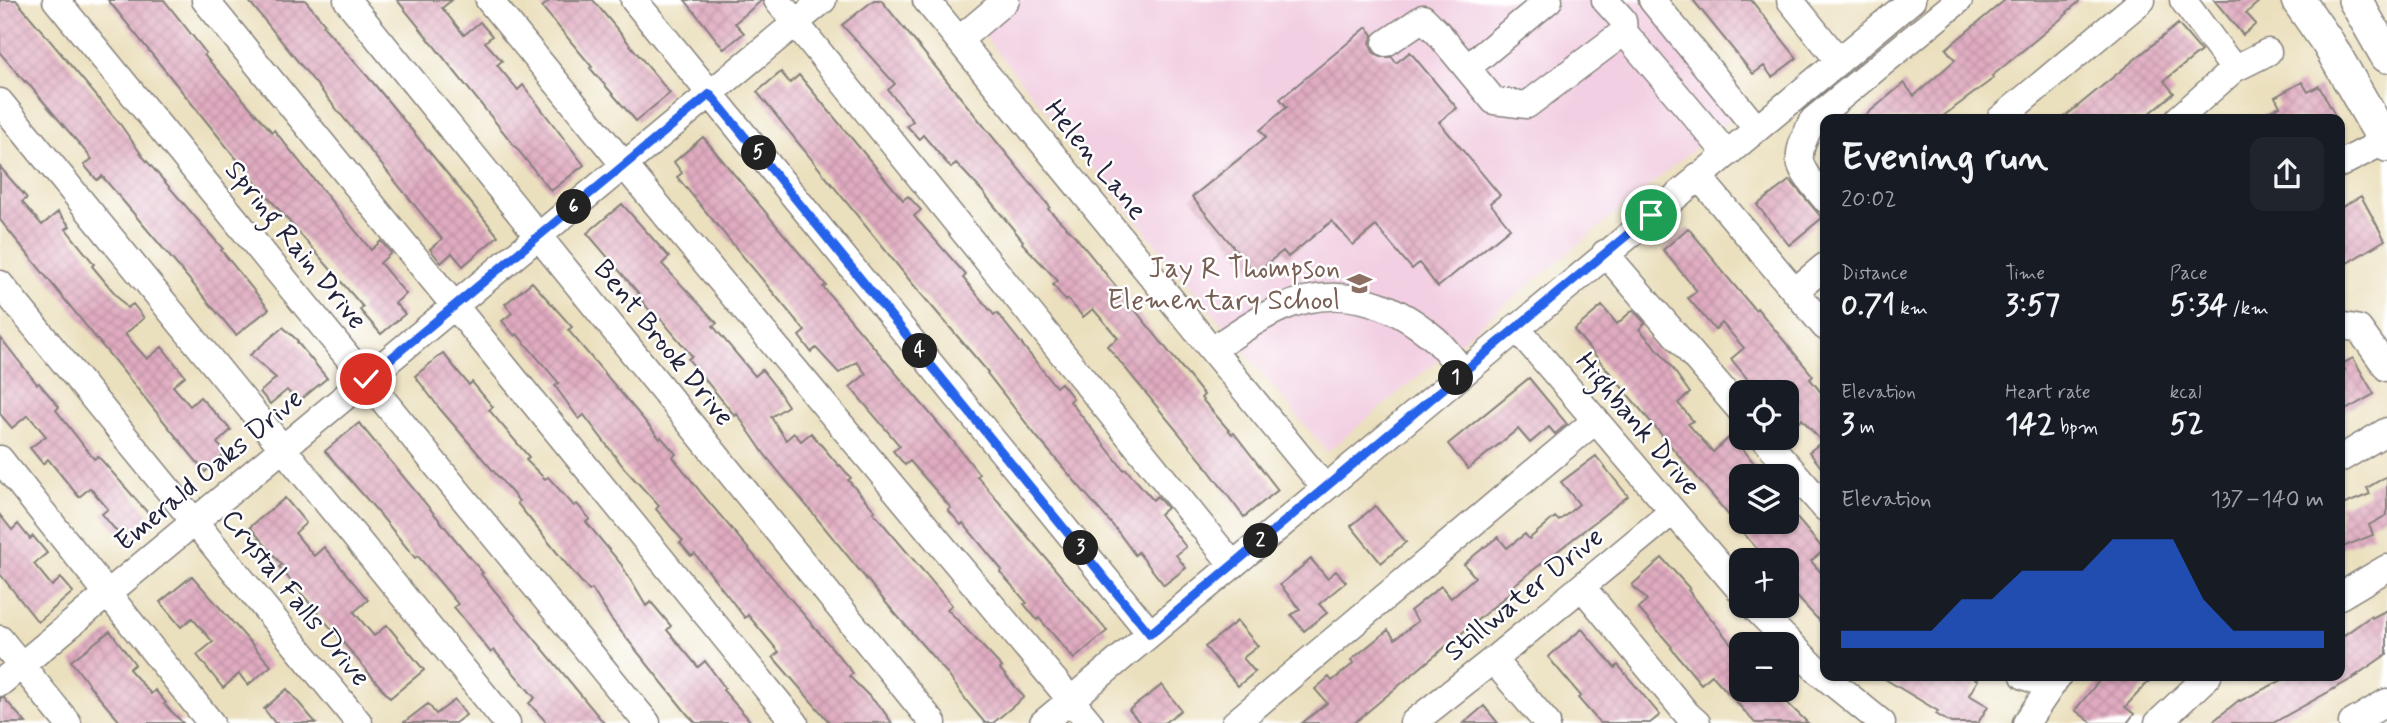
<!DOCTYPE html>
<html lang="en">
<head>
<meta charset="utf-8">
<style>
  :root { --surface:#171b24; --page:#20242c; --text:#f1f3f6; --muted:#9ea1a6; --accent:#2563eb }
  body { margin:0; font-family:Mynerve,sans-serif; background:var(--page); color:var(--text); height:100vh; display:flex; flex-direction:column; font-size:26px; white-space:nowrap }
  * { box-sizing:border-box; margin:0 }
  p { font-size:23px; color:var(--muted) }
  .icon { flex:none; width:38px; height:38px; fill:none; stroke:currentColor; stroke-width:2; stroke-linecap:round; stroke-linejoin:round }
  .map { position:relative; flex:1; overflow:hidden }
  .details { position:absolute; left:1820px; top:114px; width:525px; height:567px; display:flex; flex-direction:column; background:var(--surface); border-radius:14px; box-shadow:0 2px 5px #0004 }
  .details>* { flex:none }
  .tools { position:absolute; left:1729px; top:380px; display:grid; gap:14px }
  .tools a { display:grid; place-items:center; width:70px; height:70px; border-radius:14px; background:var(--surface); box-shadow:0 2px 5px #0004; font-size:35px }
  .pin { position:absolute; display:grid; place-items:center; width:60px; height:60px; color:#fff; margin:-30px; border:4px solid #fff; border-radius:50%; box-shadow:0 2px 7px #0007 }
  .km { position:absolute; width:35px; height:35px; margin:-18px; border-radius:50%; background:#222; color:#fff; font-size:19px; line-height:35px; text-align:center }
  .round { display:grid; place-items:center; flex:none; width:74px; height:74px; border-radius:14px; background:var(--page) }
  .summary { display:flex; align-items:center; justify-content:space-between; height:119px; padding:0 21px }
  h1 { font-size:38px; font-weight:700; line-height:52px }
  .stats { display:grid; grid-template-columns:repeat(3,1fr); gap:10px; height:119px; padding:7px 21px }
  .stats div { display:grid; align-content:center }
  .stats b { font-size:30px; font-weight:700 }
  .stats small { font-size:19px; font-weight:400 }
  .stats p { font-size:19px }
  .chart { height:196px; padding:14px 21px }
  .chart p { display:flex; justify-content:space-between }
  .chart svg { width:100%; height:126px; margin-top:7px; fill:var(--accent); opacity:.7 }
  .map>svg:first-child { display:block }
  .built { fill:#f2cfe2 }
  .building { fill:url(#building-cross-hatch) }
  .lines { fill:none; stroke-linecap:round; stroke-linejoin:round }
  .minor-casing { stroke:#86817c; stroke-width:29 }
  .major-casing { stroke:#86817c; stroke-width:36 }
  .minor { stroke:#fff; stroke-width:26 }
  .major { stroke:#fff; stroke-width:33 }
  .route-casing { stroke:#fff; stroke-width:14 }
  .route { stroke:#2563eb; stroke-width:9 }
  .labels { text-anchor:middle; stroke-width:5; stroke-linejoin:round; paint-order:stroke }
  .street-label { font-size:28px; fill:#22223b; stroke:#fff }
  .education-label { font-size:28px; fill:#785e54; stroke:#fff; text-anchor:end }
</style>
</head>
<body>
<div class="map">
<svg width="2387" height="723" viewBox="0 0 2387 723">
  <defs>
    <pattern id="building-cross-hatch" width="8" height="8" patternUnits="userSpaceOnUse" patternTransform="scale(1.75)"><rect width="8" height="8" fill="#e0abc0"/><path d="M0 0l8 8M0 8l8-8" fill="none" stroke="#c093a6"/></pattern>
  </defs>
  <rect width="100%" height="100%" fill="#fff"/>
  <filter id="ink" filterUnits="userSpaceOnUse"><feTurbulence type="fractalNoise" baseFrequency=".0143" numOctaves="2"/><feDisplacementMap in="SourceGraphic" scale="14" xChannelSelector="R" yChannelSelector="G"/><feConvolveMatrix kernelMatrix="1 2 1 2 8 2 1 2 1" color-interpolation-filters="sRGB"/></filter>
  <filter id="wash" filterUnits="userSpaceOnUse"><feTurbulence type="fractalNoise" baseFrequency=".00686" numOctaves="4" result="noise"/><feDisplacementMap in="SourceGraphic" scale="28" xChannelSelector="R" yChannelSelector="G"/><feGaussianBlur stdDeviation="1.57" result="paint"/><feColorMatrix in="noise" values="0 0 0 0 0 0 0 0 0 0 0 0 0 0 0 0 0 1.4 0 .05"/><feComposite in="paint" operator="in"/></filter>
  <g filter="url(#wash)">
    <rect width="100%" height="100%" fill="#ebe0be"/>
    <path class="built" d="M1005,0H1643L1736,114L1327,452L975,25Z"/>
    <g id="blocks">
      <path class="building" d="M0,0H16L120,124L144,158L223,249L221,250L269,309L236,335L102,176L97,180L84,165L92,159L26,81L25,82L0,53Z
        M108,0H164L206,53L204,55L272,132L274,130L371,250L381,241L391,253L380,263L406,294L395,303L405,314L381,334L360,310L363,307L256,183Z
        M248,0H305L325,24L323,26L375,85L498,236L463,266L452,253L441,263L430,249L442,239Z
        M397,0H452L442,8L464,35L480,22L492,36L485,42L502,61L497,65L518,90L523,85L584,165L551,191Z
        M551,0H593L670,93L636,121L590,68L592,67L542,7Z
        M685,0H762L735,23L744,33L724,49Z
        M874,0H881L1050,207L1048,209L1075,236L1204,395L1201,398L1232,434L1234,433L1278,490L1244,517L1201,460L1107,346L1118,338L1093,309L1083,317L1068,299L1066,301L1053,285L1058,281L1022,243L1023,241L983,192L956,163L951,168L923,135L919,139L907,126L913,121L888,90L895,84L842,25Z
        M1693,0H1751L1797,58L1772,77L1764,66L1753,74Z
        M2005,0H2081L2067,12L2068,13L1992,76L1994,78L1939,119H1861L1904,83L1914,96L1955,60L1946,49Z
        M2214,0H2261L2246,13L2256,24L2243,35Z
        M2178,24L2201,51L2164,81L2174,93L2143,119H2062Z
        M1367,27L1373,35L1370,43L1373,52L1380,57H1392L1396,63L1410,52L1457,108L1439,122L1500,195L1490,203L1510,228L1438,287L1419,263L1412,269L1376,226L1353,245L1332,221L1288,257L1283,251L1255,273L1192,197L1266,137L1260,130L1287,107L1280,99Z
        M781,72L790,83L799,75L903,200L908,196L921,210L914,216L966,275L963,278L994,315L997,313L1056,387L1061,383L1073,398L1070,401L1124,470L1126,469L1153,500L1157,496L1167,508L1160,514L1186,547L1176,555L1186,568L1164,585L1138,552L1135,555L1116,529L1037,437L987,373L988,372L911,282L757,92Z
        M2302,82L2308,92L2319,86L2337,119H2255L2280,106L2275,97Z
        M703,137L826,285L823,287L954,442L979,474L977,476L1107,631L1074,659L1039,618L1037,620L1024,604L1027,603L1000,572L1002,570L963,523L961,525L948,510L951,508L910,461L905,465L893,451L900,446L850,387L866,374L857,362L839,373L816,348L811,352L799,336L805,331L677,177L682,173L674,162Z
        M0,167L27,198L22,202L42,225L58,212L70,226L66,229L94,264L92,266L127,308L133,304L144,318L125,334L147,359L162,347L185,376L173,386L190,406L200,397L231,430L217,443L226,453L205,472L0,220Z
        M1790,180L1822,218L1789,245L1757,205Z
        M2361,196L2385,240L2347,263L2340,250V208Z
        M622,204L669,257L662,264L717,323L713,326L755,376L762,370L777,389L788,406L771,417L786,440L794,433L801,441L811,433L839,466L840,465L851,478L848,480L875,511L873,512L952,605L947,609L1002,667L1000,669L1024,697L993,723H985L969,704L946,672L887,604L765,455L737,414L735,416L688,359L692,356L661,319L658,321L639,297L641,296L587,233Z
        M1688,228L1714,259L1713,260L1755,310L1757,308L1813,376L1810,379L1825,397V472L1809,452L1822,442L1802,419L1787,432V392H1758L1731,359L1744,348L1722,323L1715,330L1688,298L1697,291L1663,250Z
        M532,282L572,327L568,330L660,439L661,437L676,454L673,457L703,495L853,673L849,676L882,709L892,723H830L773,657L779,652L748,615L745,618L695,554L691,556L680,543L683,541L656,509L659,506L625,469L584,415L579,419L555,386L559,383L517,334L515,336L502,321L512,313L505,304Z
        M1602,306L1617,324L1633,310L1645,323L1639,329L1662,354L1690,393L1678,403L1693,421L1688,424L1713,452L1732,435L1764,476H1741V522H1788L1795,516L1824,550L1811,561L1825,577V627L1787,586V560H1766L1574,330Z
        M283,327L298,341L297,342L327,378L298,402L287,390L270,404L260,392L276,378L250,355Z
        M0,337L37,384L39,383L59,407L56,410L94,459L98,456L155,521L127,544L102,514L108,509L90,488L79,497L48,459L43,464L30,448L46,436L28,415L12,428L0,414Z
        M443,353L469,385L472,382L493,407L489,410L529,457L526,460L545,479L548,477L574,506L577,504L590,519L586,522L621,564L646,606L651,602L671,626L667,630L698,667L705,661L725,688L723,690L752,723H696L688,715L611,619L592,589L589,591L567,565L517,503L519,501L440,409L415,376Z
        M2353,358L2374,394L2340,413V373L2345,370L2342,364Z
        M1529,378L1567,424L1555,434L1549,427L1530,443L1518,429L1468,469L1448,444Z
        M359,423L483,573L481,574L604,723H547L529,703L535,698L494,650L491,653L454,607L458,604L418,556L415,558L378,512L325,451Z
        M1596,456L1628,496L1509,589L1511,592L1354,723H1302L1327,703L1315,689L1329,677L1332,681L1354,663L1351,660L1388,630L1395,639L1418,621L1410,611L1441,586L1451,598L1475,577L1464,564L1477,553L1498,537L1507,548L1525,534L1529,539L1555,517L1559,521L1579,504L1561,482Z
        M2387,476V515L2369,525L2373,535L2340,548V506L2370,494L2367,488Z
        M285,498L306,523L295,533L314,556L324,547L368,600L354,612L374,636L387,625L424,670L390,698L279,567L282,565L250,527Z
        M1375,506L1406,542L1381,563L1351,526Z
        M0,515L12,530L18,524L30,539L33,536L47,553L34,564L52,586L61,578L73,592L38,622L0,574Z
        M1662,558L1690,589L1688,590L1741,656V690H1774L1808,723H1755L1712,675L1701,684L1671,648L1672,647L1638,608L1647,600L1632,585Z
        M1311,559L1327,578L1336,571L1346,582L1319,604L1327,613L1304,631L1291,615L1300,609L1280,585Z
        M192,576L271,666L248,685L239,674L223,688L197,655L213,642L192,618L181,627L160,602Z
        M2387,610V654L2355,676H2357L2273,723H2211L2239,700L2240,701L2290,676H2340V638L2371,616L2372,618Z
        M1237,621L1258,646L1243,658L1255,672L1238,686L1205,647Z
        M1582,629L1615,668L1618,665L1660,715L1650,723H1600L1578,698L1581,696L1548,657Z
        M110,631L135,664L129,669L151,694L155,690L166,703L164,704L183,723H121L97,695L71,661Z
        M1880,676H1970L1978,680L1969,695L1988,706L1978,723H1951L1936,714L1938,711Z
        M2103,676H2154L2125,707L2134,714L2127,723H2092L2075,710Z
        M1162,685L1181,710L1164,723H1140L1129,710Z
        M287,689L316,723H275L264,709Z
        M0,698H4L26,723H0Z
        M455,700L466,715L455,723H403L428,704L436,714Z
        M1484,706L1498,723H1464Z"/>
    </g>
  </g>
  <g filter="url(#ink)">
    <use href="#blocks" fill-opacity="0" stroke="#86817c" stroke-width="2"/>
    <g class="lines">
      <defs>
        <path id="minor" d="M56,0L647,723
          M205,0L795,723
          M347,0L933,723
          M489,0L624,165L1090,723
          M634,0L1150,633
          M777,0L1233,565
          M926,0L1325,488
          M1605,0L1623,20L1624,32
          M1652,0L1756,128
          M1790,0L1839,61
          M2183,0L2234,69
          M959,40L1006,0
          M1386,43L1423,18L1438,33L1494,101L1527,105L1624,32L1726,153
          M1467,68L1549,0
          M0,102L507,723
          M2000,119L2142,0
          M2178,119L2234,69L2268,52
          M2340,164L2385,141
          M1698,176L1825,327
          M1825,199C1796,164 1792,161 1813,120L1959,0
          M1605,253L1741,411
          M0,284L359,723
          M1795,291L1825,266
          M2340,325L2359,329L2387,368
          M1516,327L1741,591
          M1212,349C1234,336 1257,318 1281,308C1337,284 1390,300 1435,339C1445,348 1454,361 1463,371
          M1764,438L1825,508
          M0,459L211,723
          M2340,459L2387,431
          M1582,587L1687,714L1697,723
          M2340,596L2387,568
          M1753,606L1819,672L1882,723
          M0,639L68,723
          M1493,660L1547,723
          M2024,676L2049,686
          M0,683L823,0
          M1043,723L1912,0
          M1235,723L1596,420
          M1413,723L1493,660L1673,511
          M2026,723L2058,676
          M2158,723L2208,676
          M2352,723L2387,702"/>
        <path id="major" d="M2298,0L2328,43L2387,145
          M2355,0L2387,56"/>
      </defs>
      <use href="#minor" class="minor-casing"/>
      <use href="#major" class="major-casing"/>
      <use href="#minor" class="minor"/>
      <use href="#major" class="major"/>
    </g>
  </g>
  <g class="lines" filter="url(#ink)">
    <defs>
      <path id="route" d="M366,379L710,94L1150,634L1651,215"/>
    </defs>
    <use href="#route" class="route-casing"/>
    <use href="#route" class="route"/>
  </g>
  <defs>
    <symbol id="school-bare" viewBox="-9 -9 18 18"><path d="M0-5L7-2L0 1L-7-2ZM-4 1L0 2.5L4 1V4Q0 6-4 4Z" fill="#8d6e63" stroke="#fff" stroke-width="2.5" paint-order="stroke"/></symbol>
  </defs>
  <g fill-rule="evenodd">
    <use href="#school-bare" x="1342" y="266" width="35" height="35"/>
  </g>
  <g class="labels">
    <g class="street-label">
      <text transform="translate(1097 159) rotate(51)" y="10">Helen Lane</text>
      <text transform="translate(297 244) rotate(51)" y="10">Spring Rain Drive</text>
      <text transform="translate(665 342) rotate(51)" y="10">Bent Brook Drive</text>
      <text transform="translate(1639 423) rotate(50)" y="10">Highbank Drive</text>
      <text transform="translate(208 469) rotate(-40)" y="10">Emerald Oaks Drive</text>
      <text transform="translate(1523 593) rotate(-39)" y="10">Stillwater Drive</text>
      <text transform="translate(297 597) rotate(51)" y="10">Crystal Falls Drive</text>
    </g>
    <g class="education-label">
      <text x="1340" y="277">Jay R Thompson<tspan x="1340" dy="32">Elementary School</tspan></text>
    </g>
  </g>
</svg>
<div class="tools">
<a><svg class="icon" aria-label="locate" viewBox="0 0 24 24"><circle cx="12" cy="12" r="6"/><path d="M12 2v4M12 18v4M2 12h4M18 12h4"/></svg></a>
<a><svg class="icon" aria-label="layers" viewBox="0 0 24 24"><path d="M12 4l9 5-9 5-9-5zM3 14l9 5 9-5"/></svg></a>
<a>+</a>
<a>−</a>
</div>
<div class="pin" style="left:1651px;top:215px;background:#1e9e55"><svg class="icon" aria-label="arrive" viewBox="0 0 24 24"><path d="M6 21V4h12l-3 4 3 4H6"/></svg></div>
<div class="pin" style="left:366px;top:379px;background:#d93025"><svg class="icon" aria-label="check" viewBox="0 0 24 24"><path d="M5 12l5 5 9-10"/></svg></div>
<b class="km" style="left:1456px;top:378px">1</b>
<b class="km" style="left:1261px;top:541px">2</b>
<b class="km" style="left:1081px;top:548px">3</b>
<b class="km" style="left:920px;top:351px">4</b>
<b class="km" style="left:759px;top:153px">5</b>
<b class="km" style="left:574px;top:207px">6</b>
<section class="details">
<div class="summary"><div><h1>Evening run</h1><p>20:02</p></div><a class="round"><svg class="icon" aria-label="share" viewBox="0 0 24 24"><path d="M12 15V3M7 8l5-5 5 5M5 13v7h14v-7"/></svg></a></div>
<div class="stats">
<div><p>Distance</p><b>0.71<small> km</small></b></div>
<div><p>Time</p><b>3:57</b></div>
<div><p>Pace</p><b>5:34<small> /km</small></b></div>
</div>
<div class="stats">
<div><p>Elevation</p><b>3<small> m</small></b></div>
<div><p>Heart rate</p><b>142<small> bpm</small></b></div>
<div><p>kcal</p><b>52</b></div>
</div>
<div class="chart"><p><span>Elevation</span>137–140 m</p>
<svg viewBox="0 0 160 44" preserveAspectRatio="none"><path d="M0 44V38L10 38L20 38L30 38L40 27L50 27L60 17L70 17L80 17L90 6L100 6L110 6L120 27L130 38L140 38L150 38L160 38V44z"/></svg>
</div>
</section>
</div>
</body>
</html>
